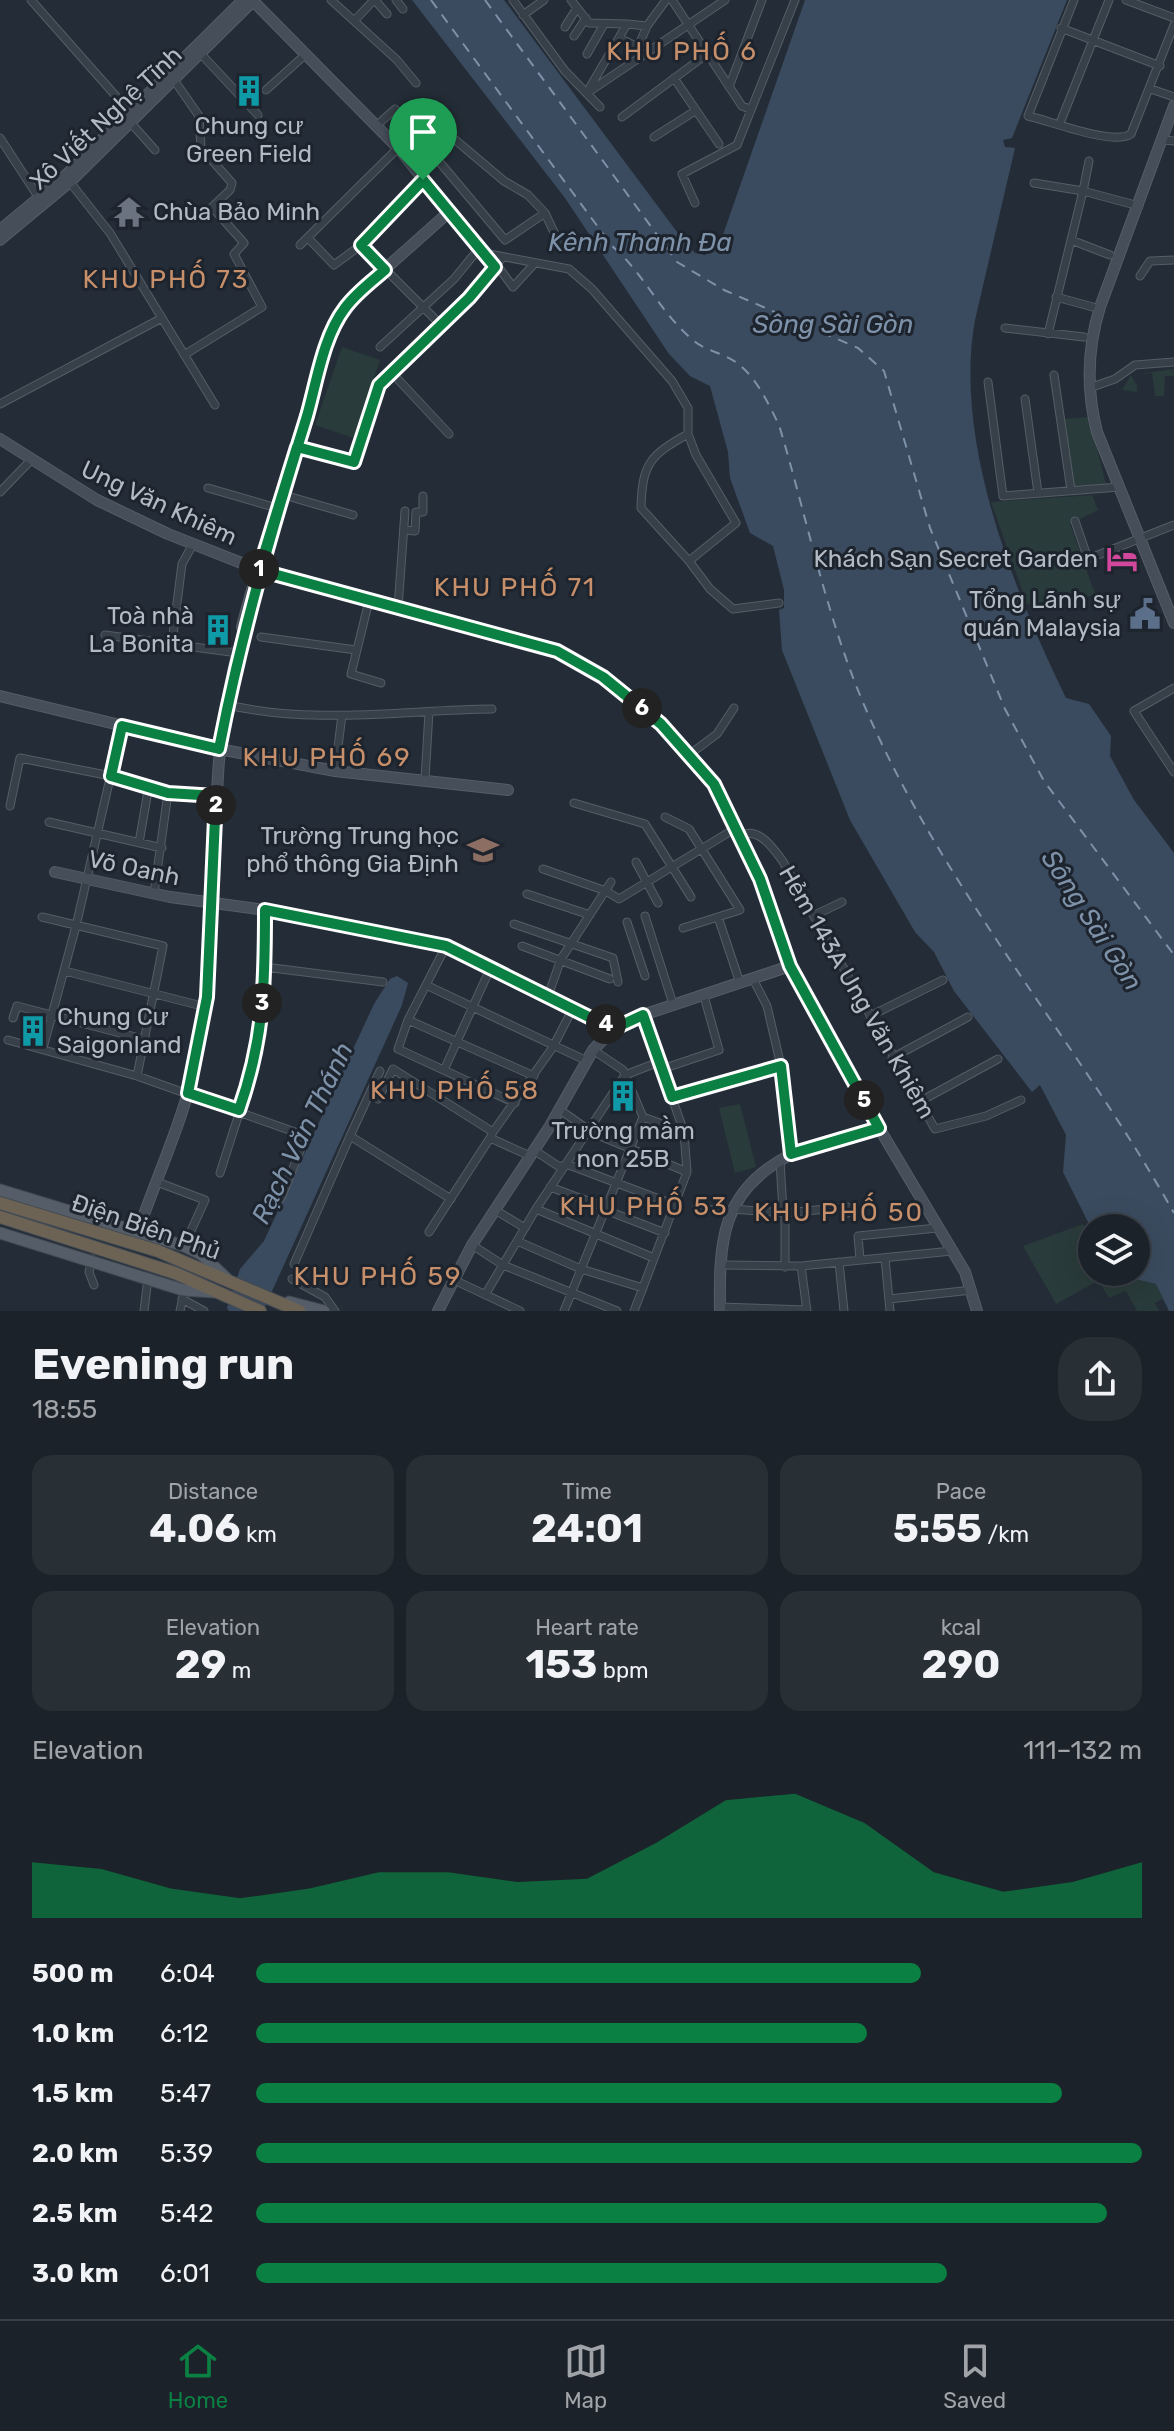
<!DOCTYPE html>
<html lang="en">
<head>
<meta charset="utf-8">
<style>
  :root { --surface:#1b2229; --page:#282f35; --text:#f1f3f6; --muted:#a0a4a8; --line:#393f46; --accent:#0b8043 }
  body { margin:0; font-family:Rubik,sans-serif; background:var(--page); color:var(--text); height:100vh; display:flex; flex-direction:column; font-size:30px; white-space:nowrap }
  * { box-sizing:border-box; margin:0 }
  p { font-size:26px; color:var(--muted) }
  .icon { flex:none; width:44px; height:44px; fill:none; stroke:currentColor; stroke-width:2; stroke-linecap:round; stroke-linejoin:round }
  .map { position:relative; height:1311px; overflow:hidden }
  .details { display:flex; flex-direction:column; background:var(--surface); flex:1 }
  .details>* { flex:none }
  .controls { position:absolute; left:1078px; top:1214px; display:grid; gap:16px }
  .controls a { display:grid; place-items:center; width:72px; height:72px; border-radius:50%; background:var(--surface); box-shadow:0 8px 32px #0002,0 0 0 2px var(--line); font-size:40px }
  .pin { position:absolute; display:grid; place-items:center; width:68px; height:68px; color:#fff; margin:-82px -34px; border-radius:50% 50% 50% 0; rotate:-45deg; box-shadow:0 0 8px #0007 }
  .pin .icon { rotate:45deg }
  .km { position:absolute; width:40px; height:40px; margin:-20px; border-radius:50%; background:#222; color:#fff; font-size:22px; line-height:40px; text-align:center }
  .round { display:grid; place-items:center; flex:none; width:84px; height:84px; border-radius:32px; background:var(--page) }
  .head { display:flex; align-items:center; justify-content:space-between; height:136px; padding:0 32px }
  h1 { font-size:44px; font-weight:700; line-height:60px }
  .figures { display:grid; grid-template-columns:repeat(3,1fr); gap:12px; height:136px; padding:8px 32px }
  .figures div { display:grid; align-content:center; border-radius:20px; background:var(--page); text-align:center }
  .figures b { font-size:40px; font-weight:700 }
  .figures small { font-size:22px; font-weight:400 }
  .figures p { font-size:22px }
  .chart { height:224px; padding:16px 32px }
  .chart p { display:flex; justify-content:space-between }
  .chart svg { width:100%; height:144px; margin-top:8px; fill:var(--accent); opacity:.7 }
  ul { padding:0 32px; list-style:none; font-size:26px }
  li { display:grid; grid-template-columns:128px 96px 1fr; align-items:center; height:60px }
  li i { height:20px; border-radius:10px; background:var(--accent) }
  .tab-bar { display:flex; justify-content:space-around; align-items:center; height:112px; border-top:2px solid var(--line); background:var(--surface); font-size:22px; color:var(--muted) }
  .tab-bar a { display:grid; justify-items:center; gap:4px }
  .tab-bar .active { color:var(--accent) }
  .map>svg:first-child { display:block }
  .green { fill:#293b3a }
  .water { fill:#3b4b5f }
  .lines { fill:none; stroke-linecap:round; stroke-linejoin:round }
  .ferry { stroke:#7d91a9; stroke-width:2; stroke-dasharray:10 8; stroke-linecap:butt }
  .street-casing { stroke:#555d66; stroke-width:9 }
  .secondary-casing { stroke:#555d66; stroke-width:12 }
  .primary-casing { stroke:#414851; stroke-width:13 }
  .highway-casing { stroke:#424a53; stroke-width:14 }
  .street { stroke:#373f48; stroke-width:7 }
  .secondary { stroke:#464e5a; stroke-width:10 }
  .primary { stroke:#555e68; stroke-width:11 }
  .highway { stroke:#6d6355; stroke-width:12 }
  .route-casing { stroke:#fff; stroke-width:16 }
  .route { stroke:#0b8043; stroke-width:10 }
  .labels { text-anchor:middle; stroke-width:6; stroke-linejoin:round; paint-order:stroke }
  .street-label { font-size:24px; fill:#b2bac4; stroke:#1d242d }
  .poi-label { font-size:24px; fill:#b2bac4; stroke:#1d242d; text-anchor:end }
  .neighbourhood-label { font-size:26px; letter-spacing:2px; fill:#c8906a; stroke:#1d242d }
  .water-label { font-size:26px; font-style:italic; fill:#7d91a9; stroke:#1d242d }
</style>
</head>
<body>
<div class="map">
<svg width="1174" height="1311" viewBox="0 0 1174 1311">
  <rect width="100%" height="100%" fill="#242d37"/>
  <path class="green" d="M342,347L380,360L353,438L315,425Z
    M1174,369V376H1165L1164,396H1155L1152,373L1138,374L1137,392L1122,390L1131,375L1137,386L1138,374Z
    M1089,417L1106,484L1074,486L1063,419Z
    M1092,495L1098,510L1070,524L1092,586L1095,592L1106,594L1027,604L991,502Z
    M740,1104L756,1167L735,1173L719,1108Z
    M1083,1224L1092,1238V1272H1114L1056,1304L1023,1246Z
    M1118,1275L1156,1284L1163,1299L1155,1303L1159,1311H1137L1126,1291L1109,1298L1100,1283Z"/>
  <path class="water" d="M412,0H504L686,244L695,253L705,255L719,246L805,0H1067L1012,138L1003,140L1005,147L1015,148L975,320C953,441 1014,591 1066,698L1089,704L1111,736L1110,756L1134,800L1174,853V1311H1169L1156,1284L1118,1275L1116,1272H1136V1228L1092,1230L1063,1172L1066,1135L1040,1085L1032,1092L954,991L934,952L915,932L850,820L782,650L779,610L784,608V590L773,546L750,533L730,478L728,452L710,386L690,376L669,354L565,198Z
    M397,976L408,983L402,1005L263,1311H229L227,1308L240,1269L264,1241L374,1004L390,979Z"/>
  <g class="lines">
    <path class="ferry" d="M431,0L612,246C644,273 660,313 693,340C705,351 724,353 737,363C757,378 768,403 779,425C808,521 827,622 868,714C947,893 1078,1043 1174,1213
      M485,0L677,262L724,290L858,348L884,371L930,528L1005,709L1044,781L1174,955"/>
    <defs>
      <path id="street" d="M31,0L130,112
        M331,0L397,60L416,83
        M375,0L387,14
        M396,0L403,9
        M513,0L565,71L600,107
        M571,0L589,23L627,24
        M672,0L742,106L750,109
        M1074,0L1028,116C1051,121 1113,146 1131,134L1174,25
        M1126,0L1174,18
        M523,15L544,0
        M355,20L374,0
        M565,27L577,8
        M1061,28L1160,66
        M574,36L586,18
        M619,38L638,47L647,26
        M587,54L603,26
        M202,55L258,115
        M172,77L199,116L201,148L232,183L230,190L212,207L244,243L234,254L262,307L184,355
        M674,78L719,144
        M590,87L627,24L647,26L666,0
        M729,87L762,0
        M1151,89L1174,97
        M266,90L306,54
        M587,93L725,0
        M622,117L707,54
        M131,123L155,150
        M1060,123L1109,0
        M376,126L395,109L432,153L453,138L504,181L528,195L545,213L559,243
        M654,137L695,111
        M0,138L39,198
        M1164,140L1174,141
        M432,153L505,240L545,213
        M69,181L110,233L215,405
        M1034,183L1083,191L1089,161
        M695,203L682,174L737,145L795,0
        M449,212L489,254L569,269L592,289L672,381L688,408V434L696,455L736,523L689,561L710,589L733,609L779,603
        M308,238L334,265L361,245L423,180
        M1071,240L1110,255
        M300,245L398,148
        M361,245L441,325
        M489,254L513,287L535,263
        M1140,276L1150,261L1174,260
        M1056,297L1093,307
        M1005,328L1084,337
        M1048,334L1083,191L1139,206
        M380,347L454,279L481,246
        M392,373L449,434
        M1054,375L1071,490
        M988,382L1003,496L1119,487
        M1089,388L1115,379L1135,365L1174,362
        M1025,399L1038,493
        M0,404L162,318
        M688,434C650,455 642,464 641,508L689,561
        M297,447L354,462L379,385L469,298L503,257
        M208,488L277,508
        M0,492L31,460
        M284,495L353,515
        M1075,521L1088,559L1174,525
        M404,530L415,531L416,512H423V496
        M369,601L351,674L381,683
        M398,608L405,511
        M105,635L238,653
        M261,637L356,650
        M172,642L182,564L193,544
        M1174,688L1134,711L1174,772
        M228,705C314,725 404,710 492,709
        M690,754L717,734L734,708
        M335,771L342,715
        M425,779L429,712
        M574,803L645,824L691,897
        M10,806L20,758L111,776L168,793L216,796
        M665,817L689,829L740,910L683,928
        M49,822L162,848
        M740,836C758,826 772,847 782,860L935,1129L986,1116L1021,1100
        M139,843L149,785
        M636,862L658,903
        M543,869L606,891L619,899L736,828
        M154,893L168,793
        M527,894L590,915
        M815,915L842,902
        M645,916L673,1004
        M42,917L163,946L137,1076
        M718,917L740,983
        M627,922L645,976
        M514,924L613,958L618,982
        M446,946L408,1020L398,1049L515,1103
        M522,946L610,979
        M265,967L383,982
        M65,971L206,1007
        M426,985L587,1061
        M548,996L561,959L611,882
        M870,1016L943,980
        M13,1018L17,1006L143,1039
        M408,1020L534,1076
        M8,1040L137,1076L306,1136L281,1198
        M43,1048L76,926L122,726
        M593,1050L623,1070L643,1117L684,1132
        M892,1058L968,1017
        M781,1066L791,1154
        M662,1069L719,1050L704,996
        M444,1070L490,969
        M672,1097L781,1066L767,1006L753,979
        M378,1099L393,1069L493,1132L490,1138L530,1156
        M917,1103L998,1059
        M560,1110L593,1133L687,1172
        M493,1132L553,1047L573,1008
        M350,1136L380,1071
        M534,1150L558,1166L569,1165L675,1205
        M780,1161L783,1211
        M220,1173L258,1054L265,967V910
        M157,1182L205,1200L184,1246
        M550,1187L604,1207
        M697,1206L729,1214
        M536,1209L654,1258
        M603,1209L665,1233
        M732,1209L785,1213L847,1207L848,1213
        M495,1210L525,1228
        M429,1232L490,1138
        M517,1241L581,1269L643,1288
        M472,1245L503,1265L617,1311
        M885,1258L890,1311
        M92,1259L89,1272L94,1285
        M860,1259L858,1236L937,1228
        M839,1262L844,1311
        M294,1264L350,1136L451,1199
        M722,1265L801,1266L952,1251
        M801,1266L807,1311
        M785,1267V1213
        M292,1279L325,1297L335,1311
        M454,1280L520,1311
        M485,1295L536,1209L625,1075L659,1062
        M182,1299L204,1311
        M889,1299L972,1290
        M720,1307L807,1310
        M144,1311L148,1278
        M180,1311L183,1297
        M564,1311L643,1117
        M634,1311L687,1172L684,1132L643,1015"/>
      <path id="secondary" d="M1174,106L1100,307C1087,349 1086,389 1097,432L1174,623
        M0,230L65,176L243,0
        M0,240L70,182L254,0
        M0,439L97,500L168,534L259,570L557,651L603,677L661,724L714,784L760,879L790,966L879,1128L965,1272L977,1311
        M244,632L242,627C253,582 268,538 284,494C306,434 314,341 357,294L449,212L401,151L257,5
        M0,696L219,749L335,771L508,790
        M55,872L170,897L265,910L446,946L613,1029
        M136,1237C157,1175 187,1113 199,1048C215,959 212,866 218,776C219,751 233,644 248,629
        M438,1311L472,1245L550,1126L593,1050L613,1029L643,1015L790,966
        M720,1311C719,1241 721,1190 790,1155C818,1141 850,1137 879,1128"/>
      <path id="primary" d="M0,1190L184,1246L201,1254L226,1278
        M0,1233L183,1290L214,1292
        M289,1302L324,1311"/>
      <path id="highway" d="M0,1203L158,1251L299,1311
        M0,1217L175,1273L260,1311"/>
    </defs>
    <use href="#street" class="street-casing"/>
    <use href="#secondary" class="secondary-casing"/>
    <use href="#primary" class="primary-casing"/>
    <use href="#highway" class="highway-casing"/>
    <use href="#street" class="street"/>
    <use href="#secondary" class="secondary"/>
    <use href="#primary" class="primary"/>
    <use href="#highway" class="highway"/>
  </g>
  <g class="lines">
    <defs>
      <path id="route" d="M423,180L361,245L385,270C371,282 356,293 345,308C323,337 317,381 307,416C272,528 241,635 219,749L122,726L111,776L168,793L216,796L207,997L188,1093L239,1110C264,1039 265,985 265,910L446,946L613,1029L643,1015L672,1097L781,1066L791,1154L879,1128L790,966L760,879L714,784L661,724L603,677L557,651L259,570L297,447L354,462L379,385L469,298L495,267L423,180"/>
    </defs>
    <use href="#route" class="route-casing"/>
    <use href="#route" class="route"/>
  </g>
  <defs>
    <symbol id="building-bare" viewBox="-9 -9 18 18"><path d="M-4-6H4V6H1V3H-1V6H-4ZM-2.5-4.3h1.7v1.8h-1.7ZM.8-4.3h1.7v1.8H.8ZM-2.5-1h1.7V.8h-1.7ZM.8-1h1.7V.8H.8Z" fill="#0f9aa8" stroke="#1d242d" stroke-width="2.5" paint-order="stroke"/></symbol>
    <symbol id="temple-bare" viewBox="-9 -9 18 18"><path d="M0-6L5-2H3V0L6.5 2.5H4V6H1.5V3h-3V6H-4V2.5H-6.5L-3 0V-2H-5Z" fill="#6b7280" stroke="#1d242d" stroke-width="2.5" paint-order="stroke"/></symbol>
    <symbol id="hotel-bare" viewBox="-9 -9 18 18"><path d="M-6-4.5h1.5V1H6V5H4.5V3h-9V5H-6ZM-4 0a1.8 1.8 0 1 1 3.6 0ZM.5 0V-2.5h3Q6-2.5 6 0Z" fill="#d1479c" stroke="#1d242d" stroke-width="2.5" paint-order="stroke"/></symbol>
    <symbol id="civic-bare" viewBox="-9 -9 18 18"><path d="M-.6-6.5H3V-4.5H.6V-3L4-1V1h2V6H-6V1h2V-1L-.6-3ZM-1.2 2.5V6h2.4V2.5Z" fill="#5c6f8a" stroke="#1d242d" stroke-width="2.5" paint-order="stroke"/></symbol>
    <symbol id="school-bare" viewBox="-9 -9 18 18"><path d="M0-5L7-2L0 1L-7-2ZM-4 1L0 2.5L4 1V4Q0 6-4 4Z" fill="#8d6e63" stroke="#1d242d" stroke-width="2.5" paint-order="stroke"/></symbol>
  </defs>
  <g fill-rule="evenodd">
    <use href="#building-bare" x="227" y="69" width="44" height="44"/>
    <use href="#temple-bare" x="107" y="190" width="44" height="44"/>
    <use href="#hotel-bare" x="1100" y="537" width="44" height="44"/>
    <use href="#civic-bare" x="1123" y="592" width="44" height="44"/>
    <use href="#building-bare" x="196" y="608" width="44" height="44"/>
    <use href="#school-bare" x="461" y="828" width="44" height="44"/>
    <use href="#building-bare" x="11" y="1009" width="44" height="44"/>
    <use href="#building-bare" x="601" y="1074" width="44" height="44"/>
  </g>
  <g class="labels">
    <g class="street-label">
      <text transform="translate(106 118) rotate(-43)" y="8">Xô Viết Nghệ Tĩnh</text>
      <text transform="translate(159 503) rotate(25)" y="8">Ung Văn Khiêm</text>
      <text transform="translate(134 868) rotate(12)" y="8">Võ Oanh</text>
      <text transform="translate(857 992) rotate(60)" y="8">Hẻm 143A Ung Văn Khiêm</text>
      <text transform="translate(146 1227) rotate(19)" y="8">Điện Biên Phủ</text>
    </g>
    <g class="poi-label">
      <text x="249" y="134" text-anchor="middle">Chung cư<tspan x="249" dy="28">Green Field</tspan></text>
      <text x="153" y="220" text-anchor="start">Chùa Bảo Minh</text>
      <text x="1098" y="567">Khách Sạn Secret Garden</text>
      <text x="1121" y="608">Tổng Lãnh sự<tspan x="1121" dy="28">quán Malaysia</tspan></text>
      <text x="194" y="624">Toà nhà<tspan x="194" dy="28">La Bonita</tspan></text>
      <text x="459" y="844">Trường Trung học<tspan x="459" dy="28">phổ thông Gia Định</tspan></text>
      <text x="57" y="1025" text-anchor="start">Chung Cư<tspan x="57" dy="28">Saigonland</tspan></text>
      <text x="623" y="1139" text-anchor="middle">Trường mầm<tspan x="623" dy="28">non 25B</tspan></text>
    </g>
    <g class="neighbourhood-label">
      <text x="682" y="60">KHU PHỐ 6</text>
      <text x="166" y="288">KHU PHỐ 73</text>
      <text x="515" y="596">KHU PHỐ 71</text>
      <text x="327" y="766">KHU PHỐ 69</text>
      <text x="455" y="1099">KHU PHỐ 58</text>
      <text x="644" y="1215">KHU PHỐ 53</text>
      <text x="839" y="1221">KHU PHỐ 50</text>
      <text x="378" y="1285">KHU PHỐ 59</text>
    </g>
    <g class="water-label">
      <text x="640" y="251">Kênh Thanh Đa</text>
      <text x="833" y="333">Sông Sài Gòn</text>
      <text transform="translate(1092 920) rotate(57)" y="9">Sông Sài Gòn</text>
      <text transform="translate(302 1133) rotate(-64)" y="9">Rạch Văn Thánh</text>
    </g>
  </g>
</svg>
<div class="controls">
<a><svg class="icon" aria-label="layers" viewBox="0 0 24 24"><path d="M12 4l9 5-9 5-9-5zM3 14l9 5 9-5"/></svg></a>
</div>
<div class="pin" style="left:423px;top:180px;background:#1e9e55"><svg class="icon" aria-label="arrive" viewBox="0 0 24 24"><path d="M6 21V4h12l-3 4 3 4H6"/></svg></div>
<b class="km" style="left:259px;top:569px">1</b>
<b class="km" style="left:216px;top:805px">2</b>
<b class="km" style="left:262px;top:1003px">3</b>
<b class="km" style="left:606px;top:1024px">4</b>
<b class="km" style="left:864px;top:1100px">5</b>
<b class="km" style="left:642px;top:708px">6</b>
</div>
<section class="details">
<div class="head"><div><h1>Evening run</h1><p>18:55</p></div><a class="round"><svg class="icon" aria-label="share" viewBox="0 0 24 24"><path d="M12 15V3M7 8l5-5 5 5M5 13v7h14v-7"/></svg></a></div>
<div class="figures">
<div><p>Distance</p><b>4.06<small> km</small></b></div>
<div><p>Time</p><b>24:01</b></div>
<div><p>Pace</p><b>5:55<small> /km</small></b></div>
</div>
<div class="figures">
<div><p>Elevation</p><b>29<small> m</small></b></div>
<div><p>Heart rate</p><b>153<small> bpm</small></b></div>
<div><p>kcal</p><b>290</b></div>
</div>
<div class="chart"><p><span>Elevation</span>111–132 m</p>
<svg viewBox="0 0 160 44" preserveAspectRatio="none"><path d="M0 44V27L10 29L20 35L30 38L40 35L50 30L60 30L70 33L80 32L90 21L100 8L110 6L120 15L130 30L140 36L150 33L160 27V44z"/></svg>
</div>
<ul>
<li><b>500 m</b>6:04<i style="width:75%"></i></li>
<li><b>1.0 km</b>6:12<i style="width:69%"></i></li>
<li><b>1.5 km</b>5:47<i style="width:91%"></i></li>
<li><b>2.0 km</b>5:39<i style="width:100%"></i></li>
<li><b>2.5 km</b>5:42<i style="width:96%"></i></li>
<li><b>3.0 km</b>6:01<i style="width:78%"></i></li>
</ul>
</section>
<nav class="tab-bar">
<a class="active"><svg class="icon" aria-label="home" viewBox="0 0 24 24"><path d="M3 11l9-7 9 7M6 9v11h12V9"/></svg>Home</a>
<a><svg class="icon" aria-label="map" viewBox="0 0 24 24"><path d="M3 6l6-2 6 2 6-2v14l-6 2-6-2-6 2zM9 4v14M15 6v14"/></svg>Map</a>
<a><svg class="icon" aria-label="saved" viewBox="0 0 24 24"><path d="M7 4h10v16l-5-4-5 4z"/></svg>Saved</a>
</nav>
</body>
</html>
